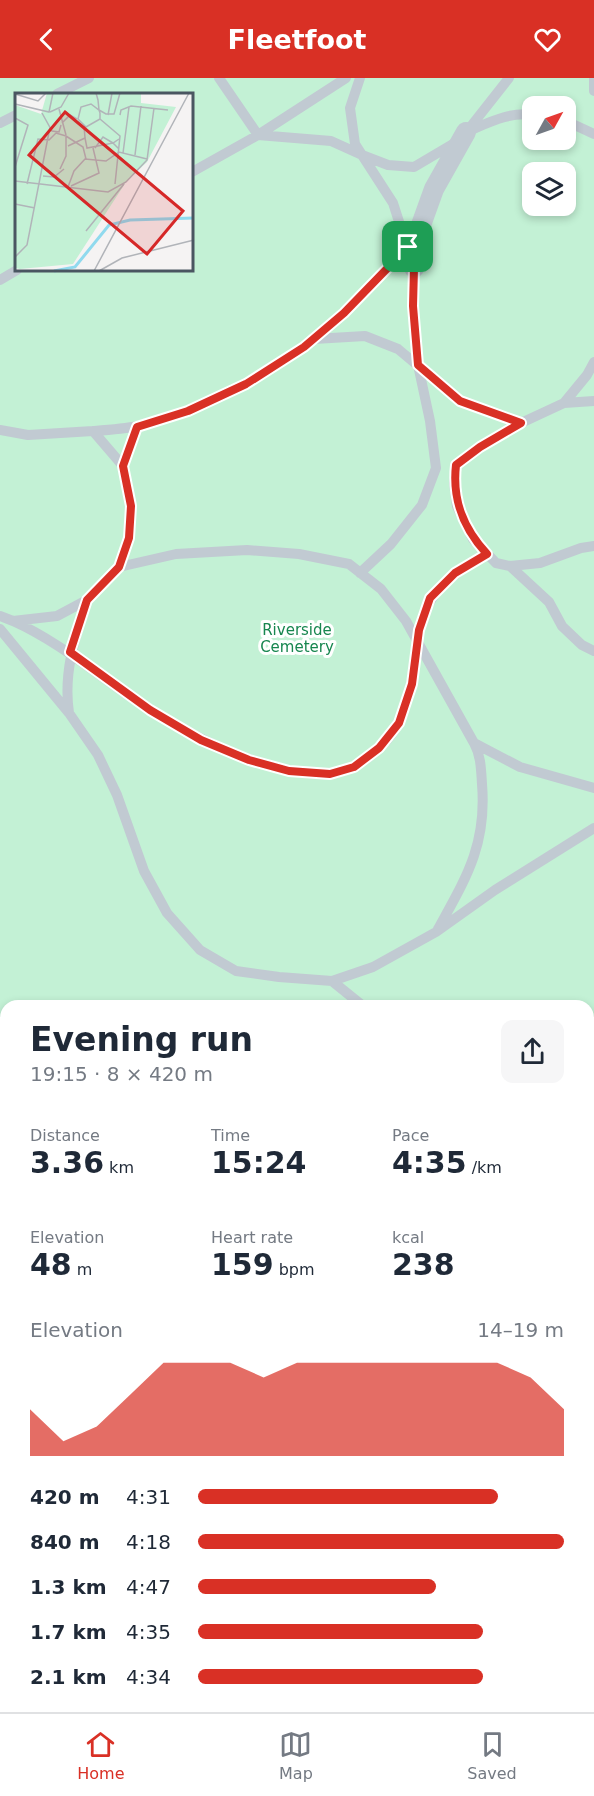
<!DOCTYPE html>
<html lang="en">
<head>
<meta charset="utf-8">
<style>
  :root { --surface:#fff; --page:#f6f6f7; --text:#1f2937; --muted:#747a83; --line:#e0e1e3; --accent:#d93025 }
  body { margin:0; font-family:"DejaVu Sans",sans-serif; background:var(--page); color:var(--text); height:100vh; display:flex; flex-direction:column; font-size:22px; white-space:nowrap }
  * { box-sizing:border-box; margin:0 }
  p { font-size:20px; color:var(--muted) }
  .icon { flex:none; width:33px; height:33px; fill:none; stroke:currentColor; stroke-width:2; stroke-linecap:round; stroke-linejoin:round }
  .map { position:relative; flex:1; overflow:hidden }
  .panel { position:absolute; left:0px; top:922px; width:594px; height:712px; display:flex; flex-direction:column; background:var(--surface); border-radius:18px 18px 0 0; box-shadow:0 3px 9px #0003 }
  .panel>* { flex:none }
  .needle { width:39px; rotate:50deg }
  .fabs { position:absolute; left:522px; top:18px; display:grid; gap:12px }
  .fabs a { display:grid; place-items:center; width:54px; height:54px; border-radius:12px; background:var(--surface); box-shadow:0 3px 9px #0003; font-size:30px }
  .pin { position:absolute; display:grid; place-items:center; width:51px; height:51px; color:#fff; margin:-26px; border-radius:12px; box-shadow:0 3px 9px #0006 }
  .round { display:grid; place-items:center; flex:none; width:63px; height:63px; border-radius:12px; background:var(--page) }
  .summary { display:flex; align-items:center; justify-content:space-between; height:102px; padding:0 30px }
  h1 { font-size:33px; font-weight:800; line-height:45px }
  .figures { display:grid; grid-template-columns:repeat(3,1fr); gap:9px; height:102px; padding:6px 30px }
  .figures div { display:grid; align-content:center }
  .figures b { font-size:30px; font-weight:800 }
  .figures small { font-size:16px; font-weight:400 }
  .figures p { font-size:16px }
  .chart { height:168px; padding:12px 30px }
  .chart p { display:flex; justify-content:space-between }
  .chart svg { width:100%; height:108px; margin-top:6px; fill:var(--accent); opacity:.7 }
  ul { padding:0 30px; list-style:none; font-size:20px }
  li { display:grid; grid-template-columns:96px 72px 1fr; align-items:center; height:45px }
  li i { height:15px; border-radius:8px; background:var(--accent) }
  header { display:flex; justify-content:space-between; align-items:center; height:78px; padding:0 30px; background:var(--accent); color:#fff; font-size:27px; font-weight:800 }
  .tabs { display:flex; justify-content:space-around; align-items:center; height:84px; border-top:2px solid var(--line); background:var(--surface); font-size:16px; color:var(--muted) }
  .tabs a { display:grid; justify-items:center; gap:3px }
  .tabs .selected { color:var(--accent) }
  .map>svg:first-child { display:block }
  .green { fill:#c3f1d5; fill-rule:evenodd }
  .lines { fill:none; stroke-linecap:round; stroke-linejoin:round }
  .river { stroke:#90daee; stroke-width:45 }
  .service { stroke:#c1cad2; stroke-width:10 }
  .minor { stroke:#c1cad2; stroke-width:20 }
  .rail { stroke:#b5b8bd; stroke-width:4.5 }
  .route-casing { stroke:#fff; stroke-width:12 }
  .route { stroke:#d93025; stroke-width:8 }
  .labels { text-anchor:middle; stroke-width:6; stroke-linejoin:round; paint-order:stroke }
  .park-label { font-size:15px; fill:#17864f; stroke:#fff }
  .inset-river { fill:none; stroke:#90daee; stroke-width:3 }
  .inset-road { fill:none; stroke:#b1b4b9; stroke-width:1.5 }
  .view { fill:#d62828; fill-opacity:0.15; stroke:#d62828; stroke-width:3 }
  .inset-edge { fill:none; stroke:#4a5661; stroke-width:3 }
</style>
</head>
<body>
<header><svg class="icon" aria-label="back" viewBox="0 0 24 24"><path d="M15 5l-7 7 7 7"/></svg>Fleetfoot<svg class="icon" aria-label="heart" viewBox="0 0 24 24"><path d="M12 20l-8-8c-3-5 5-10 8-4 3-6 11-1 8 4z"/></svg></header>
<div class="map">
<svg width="594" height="1634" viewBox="0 0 594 1634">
  <rect width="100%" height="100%" fill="#f5f3f3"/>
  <path class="green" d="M0,0H594V997L588,996V928H6V1032L0,1033ZM16,16H192V192H16ZM532,28H566V62H532ZM532,94H566V128H532Z"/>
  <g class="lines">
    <path class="river" d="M0,1146L6,1150
      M464,1629L469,1634"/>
    <path class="service" d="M219,0L258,57L331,63L362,77L393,125L414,190L413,228L418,287L430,343L436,390L422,427L391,466L360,495
      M360,0L350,30L355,66L362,77L388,87L414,89L458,63
      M594,0V13
      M57,16L89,0
      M566,43L594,56
      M0,45L16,37
      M468,52L509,0
      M466,54C486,46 510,33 532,37
      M192,94L258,57L346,0
      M0,202L17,192
      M314,261L365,258L398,271L460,323L521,345L564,325L587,297L594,284
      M564,325L594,323
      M521,345L480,369L456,387L454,405L457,428L473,461L496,485L510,488L549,524L562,548L582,567L594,573
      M0,352L28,357L93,353L123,388
      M93,353C108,352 124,351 138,348C197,334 253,305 302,270C342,242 374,203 408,169
      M510,488L540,485L581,470L594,468
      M119,489L129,460L131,428L123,388L137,349
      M0,538L13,543L57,538L87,522L119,489L176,476L247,472L299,476L349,486L381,511L406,543L474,665L520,689L594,710
      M13,543C64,566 104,603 151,632C195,661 303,716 355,688C372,679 391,661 399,644C403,636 405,626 408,618C414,600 414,582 417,564C423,516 448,499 487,476
      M0,551L69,635L98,677L117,717L144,793L167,835L200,872L236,893L279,899L332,903L363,928
      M69,635C63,595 75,559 87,522
      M438,851C466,800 487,767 482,706C481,691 481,678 474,665
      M332,903L373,889L436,854L495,812L594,750
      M588,987L594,988
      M0,1005L6,1006"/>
    <path class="minor" d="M414,190L416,161L434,111L466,54"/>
    <path class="rail" d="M588,1108L594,1107
      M0,1222L6,1221
      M0,1612L6,1616
      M24,1629L31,1634"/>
  </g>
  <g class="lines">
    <defs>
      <path id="route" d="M408,169L414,190L413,228L418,287L460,323L521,345L480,369L456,387C452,422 463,450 487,476L455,495L430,520L419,552L412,606L399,645L379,670L354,689L330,696L289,693L249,682L201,662L150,632L70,574L87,522L119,489L129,460L131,428L123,388L137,349L188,333L246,306L304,269L344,235Z"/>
    </defs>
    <use href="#route" class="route-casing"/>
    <use href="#route" class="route"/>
  </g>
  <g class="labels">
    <g class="park-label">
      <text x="297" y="557">Riverside<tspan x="297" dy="17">Cemetery</tspan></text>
    </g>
  </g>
  <g transform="translate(15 15)">
    <rect width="178" height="178" fill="#f5f3f3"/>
    <path d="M32,0H126V10L161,14L132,69L111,89L58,171L5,176L0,175V12L26,21Z" fill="#c3f1d5"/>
    <path class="inset-river" d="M39,178L60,174L94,132L115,127L179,125"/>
    <path class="inset-road" d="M81,0L83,7L84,17L85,20V26L71,34L63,26L66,14L76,11L84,17L91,21H99L105,0M0,1L23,8L31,0M0,11L34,19L38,0M44,16L51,42M35,19L46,14L54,0M27,20L37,38L44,39L46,32M93,22L97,0M105,22L106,17L116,13L153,17M0,25L13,32L0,74M85,26L105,43L100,91M47,30L55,22L62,26M70,45L72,55L98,50L104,56M53,53L70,45L69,33M80,55L88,44L98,50L104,46M108,60L114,14M120,62L126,13M45,76L51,63V44M28,83L39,84L49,76M0,88L93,99L111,89L132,67L139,15M12,91L23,46L34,47L41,40L51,43L68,54L71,66M56,93L84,80L78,55M53,94L59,78L70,66L91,68L104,59L132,66M0,111L20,115M71,138L109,91M0,164L12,152L35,34M79,178L174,0M84,178L107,165L179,147"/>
    <path class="view" d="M50,19L168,118L132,161L14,62Z"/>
    <rect width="178" height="178" class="inset-edge"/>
  </g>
</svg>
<div class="fabs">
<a><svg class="needle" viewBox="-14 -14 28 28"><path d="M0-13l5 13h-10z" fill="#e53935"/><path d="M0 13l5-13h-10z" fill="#747a83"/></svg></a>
<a><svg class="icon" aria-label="layers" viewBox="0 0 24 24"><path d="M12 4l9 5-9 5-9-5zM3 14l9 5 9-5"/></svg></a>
</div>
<div class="pin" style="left:408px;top:169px;background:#1e9e55"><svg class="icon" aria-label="arrive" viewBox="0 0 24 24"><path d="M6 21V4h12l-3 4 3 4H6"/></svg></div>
<section class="panel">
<div class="summary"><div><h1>Evening run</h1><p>19:15 · 8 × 420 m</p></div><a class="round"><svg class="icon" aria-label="share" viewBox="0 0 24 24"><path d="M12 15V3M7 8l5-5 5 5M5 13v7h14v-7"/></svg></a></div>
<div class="figures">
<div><p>Distance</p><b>3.36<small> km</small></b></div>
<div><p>Time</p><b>15:24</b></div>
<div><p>Pace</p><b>4:35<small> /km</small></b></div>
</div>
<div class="figures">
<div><p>Elevation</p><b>48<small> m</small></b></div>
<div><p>Heart rate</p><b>159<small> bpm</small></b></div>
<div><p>kcal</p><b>238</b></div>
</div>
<div class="chart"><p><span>Elevation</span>14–19 m</p>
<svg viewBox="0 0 160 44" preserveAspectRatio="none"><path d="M0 44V25L10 38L20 32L30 19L40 6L50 6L60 6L70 12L80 6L90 6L100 6L110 6L120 6L130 6L140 6L150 12L160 25V44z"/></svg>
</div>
<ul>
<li><b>420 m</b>4:31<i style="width:82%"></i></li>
<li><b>840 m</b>4:18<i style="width:100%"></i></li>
<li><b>1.3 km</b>4:47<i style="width:65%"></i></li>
<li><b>1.7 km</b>4:35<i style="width:78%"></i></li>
<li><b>2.1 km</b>4:34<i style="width:78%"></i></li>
</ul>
</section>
</div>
<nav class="tabs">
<a class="selected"><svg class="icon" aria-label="home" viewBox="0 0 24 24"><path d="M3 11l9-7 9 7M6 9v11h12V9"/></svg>Home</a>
<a><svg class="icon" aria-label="map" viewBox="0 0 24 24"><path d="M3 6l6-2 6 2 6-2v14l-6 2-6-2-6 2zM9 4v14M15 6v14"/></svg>Map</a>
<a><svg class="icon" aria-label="saved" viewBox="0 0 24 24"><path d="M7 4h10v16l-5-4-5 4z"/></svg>Saved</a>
</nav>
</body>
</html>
